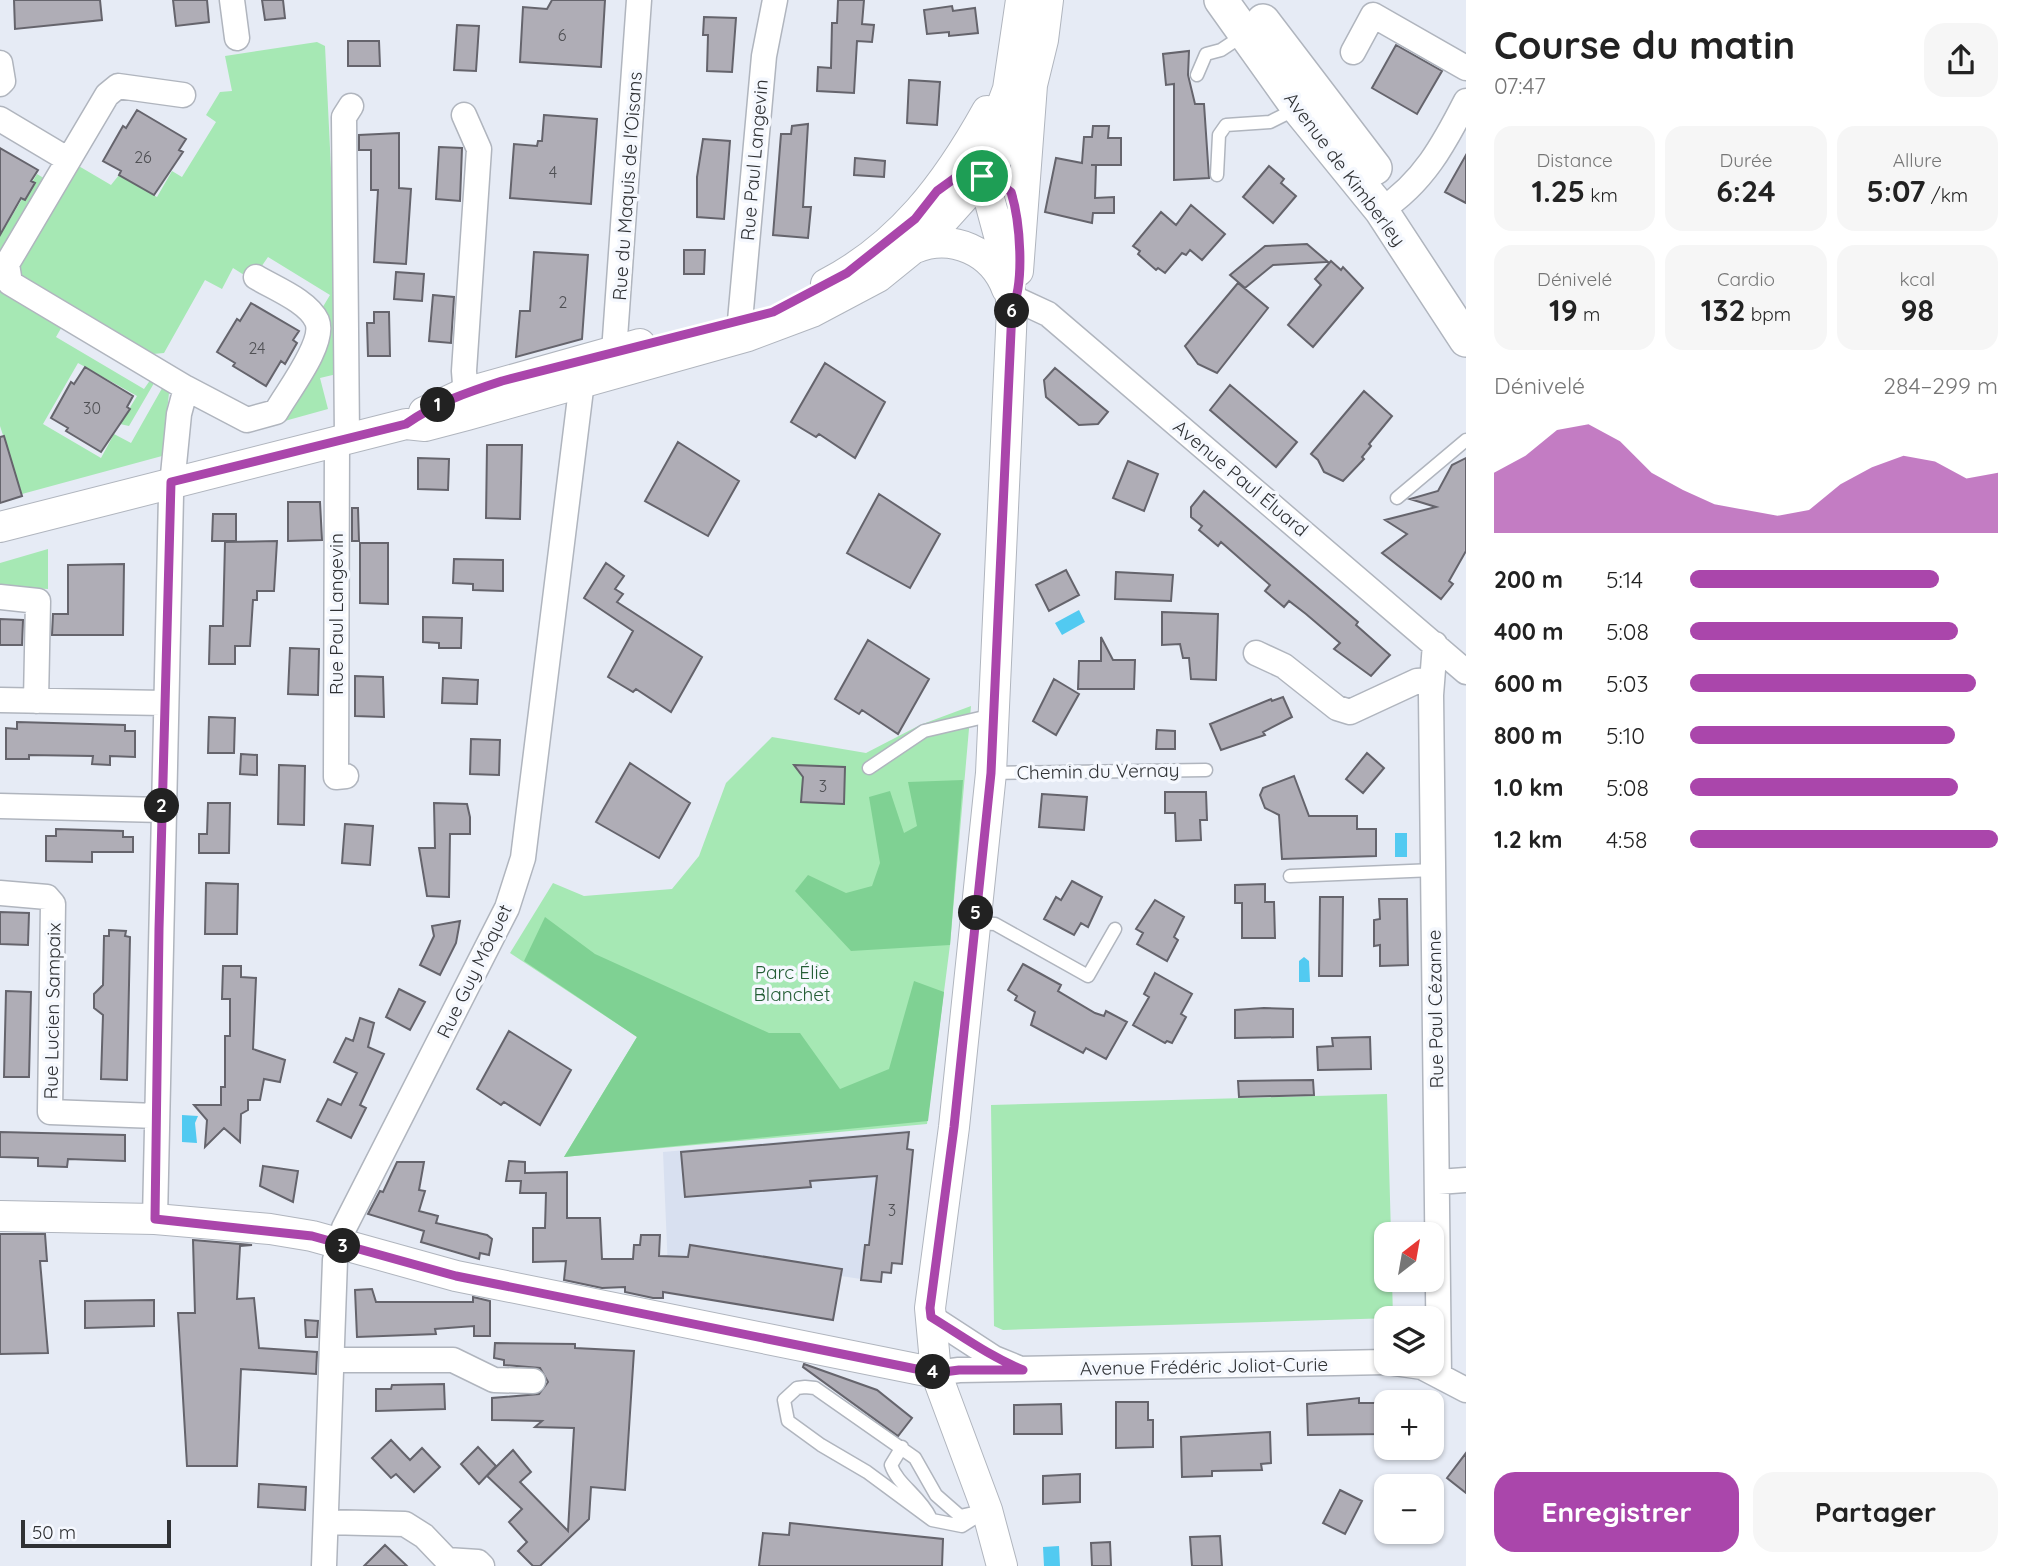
<!DOCTYPE html>
<html lang="fr">
<head>
<meta charset="utf-8">
<style>
  :root { --surface:#fff; --page:#f6f6f6; --text:#222; --muted:#767676; --accent:#aa46ab }
  body { margin:0; font-family:Quicksand,sans-serif; background:var(--page); color:var(--text); height:100vh; display:flex; flex-direction:column; font-size:26px; white-space:nowrap }
  * { box-sizing:border-box; margin:0 }
  p { font-size:23px; color:var(--muted) }
  .icon { flex:none; width:38px; height:38px; fill:none; stroke:currentColor; stroke-width:2; stroke-linecap:round; stroke-linejoin:round }
  .map { position:relative; flex:1; overflow:hidden }
  .side { display:flex; flex-direction:column; background:var(--surface); width:560px }
  .side>* { flex:none }
  .needle { width:46px; rotate:31deg }
  .buttons { position:absolute; left:1374px; top:1222px; display:grid; gap:14px }
  .buttons a { display:grid; place-items:center; width:70px; height:70px; border-radius:14px; background:var(--surface); box-shadow:0 2px 5px #0004; font-size:35px }
  .scale { position:absolute; left:21px; bottom:18px; width:150px; box-sizing:border-box; padding-left:7px; border:4px solid #2f3134; border-top:0; font-size:19px; line-height:24px; white-space:nowrap; color:#2f3134; -webkit-text-stroke:5px #f5f8fe; paint-order:stroke }
  .pin { position:absolute; display:grid; place-items:center; width:60px; height:60px; color:#fff; margin:-30px; border:4px solid #fff; border-radius:50%; box-shadow:0 2px 7px #0007 }
  .km { position:absolute; width:35px; height:35px; margin:-18px; border-radius:50%; background:#222; color:#fff; font-size:19px; line-height:35px; text-align:center }
  .round { display:grid; place-items:center; flex:none; width:74px; height:74px; border-radius:21px; background:var(--page) }
  .summary { display:flex; align-items:center; justify-content:space-between; height:119px; padding:0 28px }
  h1 { font-size:38px; font-weight:700; line-height:52px }
  .metrics { display:grid; grid-template-columns:repeat(3,1fr); gap:10px; height:119px; padding:7px 28px }
  .metrics div { display:grid; align-content:center; border-radius:18px; background:var(--page); text-align:center }
  .metrics b { font-size:30px; font-weight:700 }
  .metrics small { font-size:19px; font-weight:400 }
  .metrics p { font-size:19px }
  .chart { height:196px; padding:14px 28px }
  .chart p { display:flex; justify-content:space-between }
  .chart svg { width:100%; height:126px; margin-top:7px; fill:var(--accent); opacity:.7 }
  .button { display:flex; gap:14px; margin-top:auto; padding:14px 28px }
  .button a { flex:1; height:80px; border-radius:21px; background:var(--accent); color:#fff; font-size:28px; font-weight:700; line-height:80px; text-align:center }
  .button a+a { background:var(--page); color:var(--text) }
  ul { padding:0 28px; list-style:none; font-size:23px }
  li { display:grid; grid-template-columns:112px 84px 1fr; align-items:center; height:52px }
  li i { height:18px; border-radius:9px; background:var(--accent) }
  main { display:flex; flex:1; min-height:0 }
  .map>svg:first-child { display:block }
  .built { fill:#d8e0f0 }
  .green { fill:#a6e8b4 }
  .forest { fill:#7fd193 }
  .water { fill:#52caf1 }
  .building { fill:#afadb6; stroke:#65646c; stroke-width:2 }
  .lines { fill:none; stroke-linecap:round; stroke-linejoin:round }
  .service-casing { stroke:#b0b5be; stroke-width:15 }
  .minor-casing { stroke:#b0b5be; stroke-width:27 }
  .tertiary-casing { stroke:#b0b5be; stroke-width:32 }
  .secondary-casing { stroke:#b0b5be; stroke-width:36 }
  .service { stroke:#fff; stroke-width:12 }
  .minor { stroke:#fff; stroke-width:24 }
  .tertiary { stroke:#fff; stroke-width:30 }
  .secondary { stroke:#fff; stroke-width:33 }
  .route-casing { stroke:#fff; stroke-width:14 }
  .route { stroke:#aa46ab; stroke-width:9 }
  .labels { text-anchor:middle; stroke-width:7; stroke-linejoin:round; paint-order:stroke }
  .number-label { font-size:16px; fill:#4f5054 }
  .street-label { font-size:19px; fill:#2f3134; stroke:#f5f8fe }
  .park-label { font-size:19px; fill:#235d35; stroke:#f5f8fe }
</style>
</head>
<body>
<main>
<div class="map">
<svg width="1466" height="1566" viewBox="0 0 1466 1566">
  <rect width="100%" height="100%" fill="#e6ebf5"/>
  <path class="built" d="M909,1130L907,1149L913,1150L902,1264L892,1263L891,1273L882,1272L881,1282L841,1276L833,1320L669,1293L663,1152Z"/>
  <path class="green" d="M317,42L325,46L341,373L320,378L328,409L281,422L278,415L318,315L330,295L268,257L252,280L233,268L222,289L205,280L164,353L153,354L20,275L18,264L77,165L111,185L119,175L157,197L172,171L182,177L216,122L206,115L220,92L232,91L225,56Z
    M37,174L47,180L0,260V223L6,226Z
    M0,288L64,323L56,337L144,389L153,376L157,378L129,426L120,424L137,396L78,363L43,424L101,458L114,434L131,443L165,383L169,393L162,456L22,494L0,426Z
    M48,549V589L0,587V563Z
    M971,706L950,945L927,1124L564,1157L637,1037L510,953L553,883L584,896L672,889L699,856L726,783L772,737L866,753L920,725Z
    M1387,1094L1391,1234H1386V1279H1392L1393,1318L1003,1330L994,1326L991,1105Z"/>
  <path class="forest" d="M963,780L950,945L851,951L795,891L808,875L846,893L872,886L880,863L869,797L890,791L904,833L917,826L908,782Z
    M545,917L595,954L769,1033H800L840,1089L889,1069L914,981L944,992L928,1121L564,1157L637,1037L524,961Z"/>
  <path class="water" d="M1079,610L1085,622L1062,635L1055,623Z
    M1395,833H1407V857H1395Z
    M1304,957L1309,961L1310,982H1299V961Z
    M182,1115L198,1116L195,1123L197,1143L182,1142Z
    M1059,1546L1060,1566H1044L1043,1547Z"/>
  <path class="building" d="M14,0H100L102,20L15,29Z
    M173,0H207L209,22L176,26Z
    M262,0H283L285,18L265,20Z
    M552,0H605L601,67L520,62L523,7L547,9Z
    M838,0H864L862,24L874,25L872,42L857,41L854,93L817,91L818,67L831,68L832,23H837Z
    M952,6L953,11L975,8L978,33L949,36V32L927,34L924,10Z
    M704,17L736,18L732,72L707,71L708,35H703Z
    M457,25L479,26L476,71L454,70Z
    M348,41H379L380,66H348Z
    M1396,45L1442,71L1417,114L1372,88Z
    M1189,51L1188,75L1195,104H1204L1209,178L1174,180V84L1166,85L1163,54Z
    M909,80L940,82L937,125L907,123Z
    M137,110L186,139L179,150L183,152L154,195L119,175L121,171L103,161L123,126L126,128Z
    M544,115L597,119L591,204L510,198L514,144L537,146L538,141H542Z
    M808,124L803,207H811L808,238L773,235L781,134H791L792,126Z
    M1093,126H1109L1108,138H1121V165H1091H1096L1095,198L1114,197V213H1093L1092,223L1045,212L1056,158L1082,163L1084,137H1092Z
    M399,133V188L411,189L406,264L374,262L378,190H371V150H359V135Z
    M703,139L730,141L724,219L697,217V177Z
    M439,147L462,148L460,201L436,199Z
    M0,148L38,170L31,181L35,183L25,200L21,198L0,235Z
    M1466,155V203L1445,192Z
    M855,158L885,161L884,177L854,175Z
    M1269,166L1284,179L1281,183L1296,196L1273,223L1243,197Z
    M1191,205L1225,234L1202,260L1190,250L1186,255L1182,253L1165,273L1158,268L1156,270L1138,254L1140,251L1133,246L1161,212L1176,225Z
    M1307,244L1328,262L1273,265L1245,288L1230,275L1265,246Z
    M684,250H705L704,274H684Z
    M534,252L588,255L582,339L516,357L520,311H530Z
    M1331,261L1341,270L1343,267L1363,288L1313,347L1288,325L1321,285L1315,279Z
    M396,272L424,274L422,301L394,299Z
    M1238,283L1268,308L1217,373L1198,364L1185,346Z
    M433,295L454,297L451,343L429,341Z
    M251,303L299,331L293,340L297,343L285,364L281,361L266,386L233,366L235,363L217,352L237,319L240,321Z
    M374,312H389L390,356H368L367,323H374Z
    M825,363L885,402L855,458L819,434L816,437L791,422Z
    M85,367L133,396L127,407L130,409L101,452L66,431L68,428L51,418L71,382L74,384Z
    M1055,368L1108,412L1098,424L1079,425L1046,397L1044,380Z
    M1230,385L1297,442L1276,467L1210,410Z
    M1364,391L1392,416L1369,444L1371,446L1362,457L1364,459L1343,481L1324,472L1318,460L1311,454Z
    M4,436L22,496L0,503V437Z
    M678,442L739,481L708,536L645,501Z
    M487,445H522L520,519L486,518Z
    M418,458L449,459L448,490L418,489Z
    M1466,458V551L1449,581L1453,584L1441,599L1382,553L1407,534L1385,520L1436,507L1410,499L1438,491L1452,465Z
    M1128,461L1158,474L1144,511L1113,498Z
    M1204,491L1358,622L1356,625L1390,655L1371,676L1334,649L1340,643L1306,614L1289,601L1284,607L1265,591L1270,585L1221,542L1218,546L1199,530L1202,526L1191,517V507Z
    M879,494L940,534L910,588L847,553Z
    M288,502H320L322,540L288,541Z
    M352,508H358L359,541H352Z
    M213,514H236V541H212Z
    M277,541L274,591H257V600H253L250,646H235V664H209L210,626H223L225,542Z
    M360,543H388V604L360,603Z
    M454,559L503,560V591L473,590V584L453,583Z
    M606,563L624,576L615,589L623,594L617,602L702,657L671,712L636,689L633,692L608,677L633,631L584,598Z
    M124,564L123,635H52L53,614H68V565Z
    M1066,570L1079,595L1049,611L1036,585Z
    M1116,572L1173,575L1171,601L1115,599Z
    M1162,612L1218,614L1216,680L1191,679L1189,658H1183L1180,644L1162,645Z
    M423,617L462,618L461,648H439V643L423,642Z
    M0,619L23,620L22,645H0Z
    M1101,637L1113,660H1135L1134,689H1078L1079,661H1101Z
    M868,640L929,679L898,734L862,710L859,714L835,699Z
    M290,648L319,649L318,695L288,694Z
    M355,676L383,677L384,717L355,716Z
    M443,678L478,680L477,704L442,703Z
    M1054,679L1079,694L1056,735L1033,721Z
    M1283,697L1292,717L1263,732L1265,735L1221,750L1210,724L1271,699L1272,701Z
    M209,717L235,718L234,753H208Z
    M17,722L125,725V731H135V757L110,756V765L92,764L93,756L29,755V759H6V728L17,729Z
    M1157,730L1175,731V749H1156Z
    M471,739L500,740L499,775L470,774Z
    M1367,753L1384,768L1363,793L1346,779Z
    M241,754L257,755V775L240,774Z
    M630,763L690,803L659,858L596,822Z
    M279,765L305,766L304,825L278,824Z
    M794,765L845,767L844,804L801,802L803,777Z
    M1294,776L1309,816H1357V829H1376V856L1282,859L1279,815L1265,808L1260,795L1263,788Z
    M1165,792H1206L1207,820H1200L1201,840L1176,841L1175,813H1165Z
    M1042,794L1087,797L1084,830L1039,827Z
    M208,803H230L229,853H199V834H207Z
    M434,803L467,804L470,817V834H450L449,897L427,896L419,848H435Z
    M345,824L373,826L370,865L342,863Z
    M56,829L123,831V837H133V852H92V862L46,861V836H56Z
    M1072,881L1102,897L1088,927L1081,923L1074,935L1044,919L1056,897L1061,900Z
    M206,883L238,884L237,934H205Z
    M1265,884V902H1274L1275,938H1242V903H1235V885Z
    M1320,897H1343L1342,976H1319Z
    M1379,899H1407L1408,965L1380,966V945L1374,946V920L1380,919Z
    M1155,900L1184,917L1174,937L1178,940L1167,961L1137,944L1143,933L1136,929Z
    M0,912L29,913L28,945L0,944Z
    M460,921L456,943L440,975L420,965L434,936L432,926Z
    M109,930L126,931L125,936L130,937L127,1080L101,1079L103,1015L94,1008V994L103,985L104,936H109Z
    M1023,964L1061,985L1058,991L1095,1013L1104,1016L1106,1011L1127,1022L1106,1059L1086,1048L1083,1053L1031,1025L1035,1012L1015,1000L1017,996L1008,990Z
    M223,966H241V977L256,978L253,1049L285,1060L280,1082L264,1079L260,1100H248V1110L241,1114L240,1142L224,1128L205,1147L207,1120L194,1105H221V1087H225V1036H230V999H222Z
    M1155,973L1192,994L1181,1014L1186,1017L1172,1043L1167,1041L1165,1043L1133,1025L1149,997L1144,994Z
    M399,989L425,1002L410,1030L386,1017Z
    M6,991L31,992L29,1077H4Z
    M1264,1008L1293,1009V1037L1235,1038V1010Z
    M360,1018L374,1023L368,1047L384,1054L360,1105L366,1108L351,1138L317,1121L328,1099L341,1105L357,1073L334,1062L346,1038L353,1041Z
    M509,1031L571,1070L540,1125L504,1102L501,1105L477,1089Z
    M1370,1037L1371,1069L1318,1070L1317,1047L1333,1046L1332,1038Z
    M1313,1080L1314,1095L1239,1097L1238,1081Z
    M0,1132L125,1135V1161L68,1159L67,1167L38,1166V1158L0,1157Z
    M909,1132L907,1149L913,1150L902,1264L892,1263L891,1273L882,1272L881,1282L861,1280L865,1245H869L877,1176L810,1181L811,1187L685,1197L681,1152Z
    M509,1161L525,1162V1173L567,1172V1218H600L602,1259H633L634,1245H640L641,1235H660L659,1256L688,1257L690,1245L842,1269L833,1320L663,1292V1298H653L625,1292V1287L602,1288L564,1280L566,1261L533,1262V1228H545L546,1193H520L521,1181H506Z
    M397,1162H424L419,1190L425,1191L419,1211L438,1216L436,1223L487,1235L492,1239L489,1255L480,1253L479,1259L421,1242L424,1231L368,1214L380,1191L383,1192Z
    M263,1166L298,1171L293,1202L260,1186Z
    M0,1234H45L47,1261H40L48,1353L0,1354Z
    M193,1240L252,1245L240,1246L237,1299L254,1298L259,1348L317,1352L316,1374L241,1369L237,1466H187L178,1313H195Z
    M372,1289L376,1302H473V1297L490,1301V1336H474V1326L435,1329L436,1334L357,1337L355,1290Z
    M154,1300V1326L85,1328V1301Z
    M305,1320L318,1321L317,1337H306Z
    M495,1343L575,1344V1348L634,1351L625,1490L591,1487L589,1519L540,1566H533L518,1551L527,1542L509,1522L522,1509L487,1476L513,1450L531,1472L520,1482L568,1531L574,1428L535,1427L542,1421L492,1420V1398L539,1394L548,1382L540,1368L504,1365V1360L494,1358Z
    M804,1364L877,1390L912,1418L898,1436L803,1367Z
    M444,1384L445,1409L376,1411V1389H391L392,1385Z
    M1359,1398V1403H1383L1384,1434L1308,1435L1307,1404Z
    M1116,1402H1148V1420H1153V1447L1116,1448Z
    M1061,1404L1062,1434H1014V1405Z
    M1270,1432L1271,1463L1261,1464L1262,1470L1212,1471V1476L1182,1477L1181,1437Z
    M391,1440L410,1460L422,1448L440,1467L414,1492L396,1474L391,1478L372,1458Z
    M478,1447L496,1466L479,1484L461,1464Z
    M1466,1453V1493L1447,1478Z
    M1080,1474V1502L1043,1504V1476Z
    M259,1484L306,1487L305,1510L258,1507Z
    M1340,1490L1362,1501L1345,1534L1323,1523Z
    M790,1523L943,1539L942,1566H759L763,1533L789,1535Z
    M1220,1536L1222,1566H1192L1190,1537Z
    M1110,1542L1111,1566H1092L1091,1543Z
    M385,1545L407,1566H364Z"/>
  <g class="lines">
    <defs>
      <path id="service" d="M1197,75L1206,54L1221,50L1245,34
        M1217,175L1219,135L1226,125L1270,122L1298,108
        M1397,498L1466,440
        M869,768L924,731L993,715
        M991,773L1206,770
        M1290,876L1434,870
        M976,923L995,924L1088,976L1115,929
        M805,1387L815,1388L915,1458L936,1495L960,1516L987,1510L962,1526L932,1520L867,1472L821,1445L788,1421L784,1400L797,1388Z
        M902,1447L891,1465C897,1484 920,1496 930,1517"/>
      <path id="minor" d="M232,0L237,38
        M1353,52L1373,15L1466,68
        M0,63L3,81L0,84
        M183,95L118,86L107,95L7,264L10,283L186,388L247,420L276,412C287,392 326,343 317,321C308,301 274,288 256,277
        M464,115L479,149L464,371L467,410
        M0,119L67,159
        M1381,210C1423,183 1444,144 1466,101
        M1009,296L1048,314L1466,672
        M748,336L740,321L764,56L775,0
        M613,366L639,0
        M347,438L344,117L351,106
        M337,440L336,777L346,776
        M0,597L38,601L36,701
        M1435,644L1431,695L1439,1375
        M1256,653L1284,666L1337,708L1350,712L1417,681L1431,680
        M0,700L164,703
        M0,806L162,810
        M0,893L47,897L53,904L50,1112L156,1116
        M1438,1182L1466,1180
        M155,1219L171,495L179,414L186,388
        M931,1317L994,1358L1016,1367
        M334,1360H453L494,1380L533,1381
        M1394,1363L1422,1367L1466,1390
        M936,1373L959,1370L1386,1362
        M326,1522L405,1524L424,1536L447,1560L478,1562L482,1566
        M324,1566L335,1260L344,1228L507,908L523,858L584,365"/>
      <path id="tertiary" d="M915,248C952,233 993,251 1007,289
        M1018,271L1032,85L1043,40L1048,0
        M826,284C900,246 947,183 987,111
        M424,412L465,393L640,344
        M0,527L406,424L425,426L467,415L748,336L812,312L878,277L930,235L992,166L1010,138L1032,85
        M0,1216L155,1219L270,1229L312,1236L456,1276L936,1373
        M1002,1566L987,1510L936,1373L930,1308L954,1127L991,773L1012,309L1007,265L983,176L994,127L1008,89L1021,0"/>
      <path id="secondary" d="M1221,0L1298,108L1381,210L1466,340
        M1263,21L1375,168"/>
    </defs>
    <use href="#service" class="service-casing"/>
    <use href="#minor" class="minor-casing"/>
    <use href="#tertiary" class="tertiary-casing"/>
    <use href="#secondary" class="secondary-casing"/>
    <use href="#service" class="service"/>
    <use href="#minor" class="minor"/>
    <use href="#tertiary" class="tertiary"/>
    <use href="#secondary" class="secondary"/>
  </g>
  <g class="lines">
    <defs>
      <path id="route" d="M968,175L992,178L1011,192C1020,220 1025,282 1012,309L991,773L954,1127L930,1308L931,1317C962,1336 989,1356 1023,1370H959L936,1373L456,1276L312,1236L155,1219L159,929L171,482L406,424C436,403 468,392 502,381L773,312L847,273L915,219L937,191L955,178Z"/>
    </defs>
    <use href="#route" class="route-casing"/>
    <use href="#route" class="route"/>
  </g>
  <g class="labels">
    <g class="number-label">
      <text x="562" y="41">6</text>
      <text x="143" y="163">26</text>
      <text x="553" y="178">4</text>
      <text x="563" y="308">2</text>
      <text x="257" y="354">24</text>
      <text x="92" y="414">30</text>
      <text x="823" y="792">3</text>
      <text x="892" y="1216">3</text>
    </g>
    <g class="street-label">
      <text transform="translate(754 160) rotate(-85)" y="7">Rue Paul Langevin</text>
      <text transform="translate(1345 169) rotate(53)" y="7">Avenue de Kimberley</text>
      <text transform="translate(627 186) rotate(-86)" y="7">Rue du Maquis de l'Oisans</text>
      <text transform="translate(1241 478) rotate(40)" y="7">Avenue Paul Éluard</text>
      <text transform="translate(336 614) rotate(-90)" y="7">Rue Paul Langevin</text>
      <text transform="translate(1098 771) rotate(-1)" y="7">Chemin du Vernay</text>
      <text transform="translate(474 971) rotate(-64)" y="7">Rue Guy Môquet</text>
      <text transform="translate(1435 1009) rotate(-91)" y="7">Rue Paul Cézanne</text>
      <text transform="translate(52 1011) rotate(-89)" y="7">Rue Lucien Sampaix</text>
      <text transform="translate(1204 1366) rotate(-1)" y="7">Avenue Frédéric Joliot-Curie</text>
    </g>
    <g class="park-label">
      <text x="792" y="979">Parc Élie<tspan x="792" dy="22">Blanchet</tspan></text>
    </g>
  </g>
</svg>
<div class="buttons">
<a><svg class="needle" viewBox="-14 -14 28 28"><path d="M0-13l5 13h-10z" fill="#e53935"/><path d="M0 13l5-13h-10z" fill="#767676"/></svg></a>
<a><svg class="icon" aria-label="layers" viewBox="0 0 24 24"><path d="M12 4l9 5-9 5-9-5zM3 14l9 5 9-5"/></svg></a>
<a>+</a>
<a>−</a>
</div>
<div class="scale">50 m</div>
<div class="pin" style="left:982px;top:176px;background:#1e9e55"><svg class="icon" aria-label="arrive" viewBox="0 0 24 24"><path d="M6 21V4h12l-3 4 3 4H6"/></svg></div>
<b class="km" style="left:438px;top:405px">1</b>
<b class="km" style="left:162px;top:806px">2</b>
<b class="km" style="left:343px;top:1246px">3</b>
<b class="km" style="left:933px;top:1372px">4</b>
<b class="km" style="left:976px;top:913px">5</b>
<b class="km" style="left:1012px;top:311px">6</b>
</div>
<section class="side">
<div class="summary"><div><h1>Course du matin</h1><p>07:47</p></div><a class="round"><svg class="icon" aria-label="share" viewBox="0 0 24 24"><path d="M12 15V3M7 8l5-5 5 5M5 13v7h14v-7"/></svg></a></div>
<div class="metrics">
<div><p>Distance</p><b>1.25<small> km</small></b></div>
<div><p>Durée</p><b>6:24</b></div>
<div><p>Allure</p><b>5:07<small> /km</small></b></div>
</div>
<div class="metrics">
<div><p>Dénivelé</p><b>19<small> m</small></b></div>
<div><p>Cardio</p><b>132<small> bpm</small></b></div>
<div><p>kcal</p><b>98</b></div>
</div>
<div class="chart"><p><span>Dénivelé</span>284–299 m</p>
<svg viewBox="0 0 160 44" preserveAspectRatio="none"><path d="M0 44V23L10 17L20 8L30 6L40 12L50 23L60 29L70 34L80 36L90 38L100 36L110 27L120 21L130 17L140 19L150 25L160 23V44z"/></svg>
</div>
<ul>
<li><b>200 m</b>5:14<i style="width:81%"></i></li>
<li><b>400 m</b>5:08<i style="width:87%"></i></li>
<li><b>600 m</b>5:03<i style="width:93%"></i></li>
<li><b>800 m</b>5:10<i style="width:86%"></i></li>
<li><b>1.0 km</b>5:08<i style="width:87%"></i></li>
<li><b>1.2 km</b>4:58<i style="width:100%"></i></li>
</ul>
<div class="button"><a>Enregistrer</a><a>Partager</a></div>
</section>
</main>
</body>
</html>
